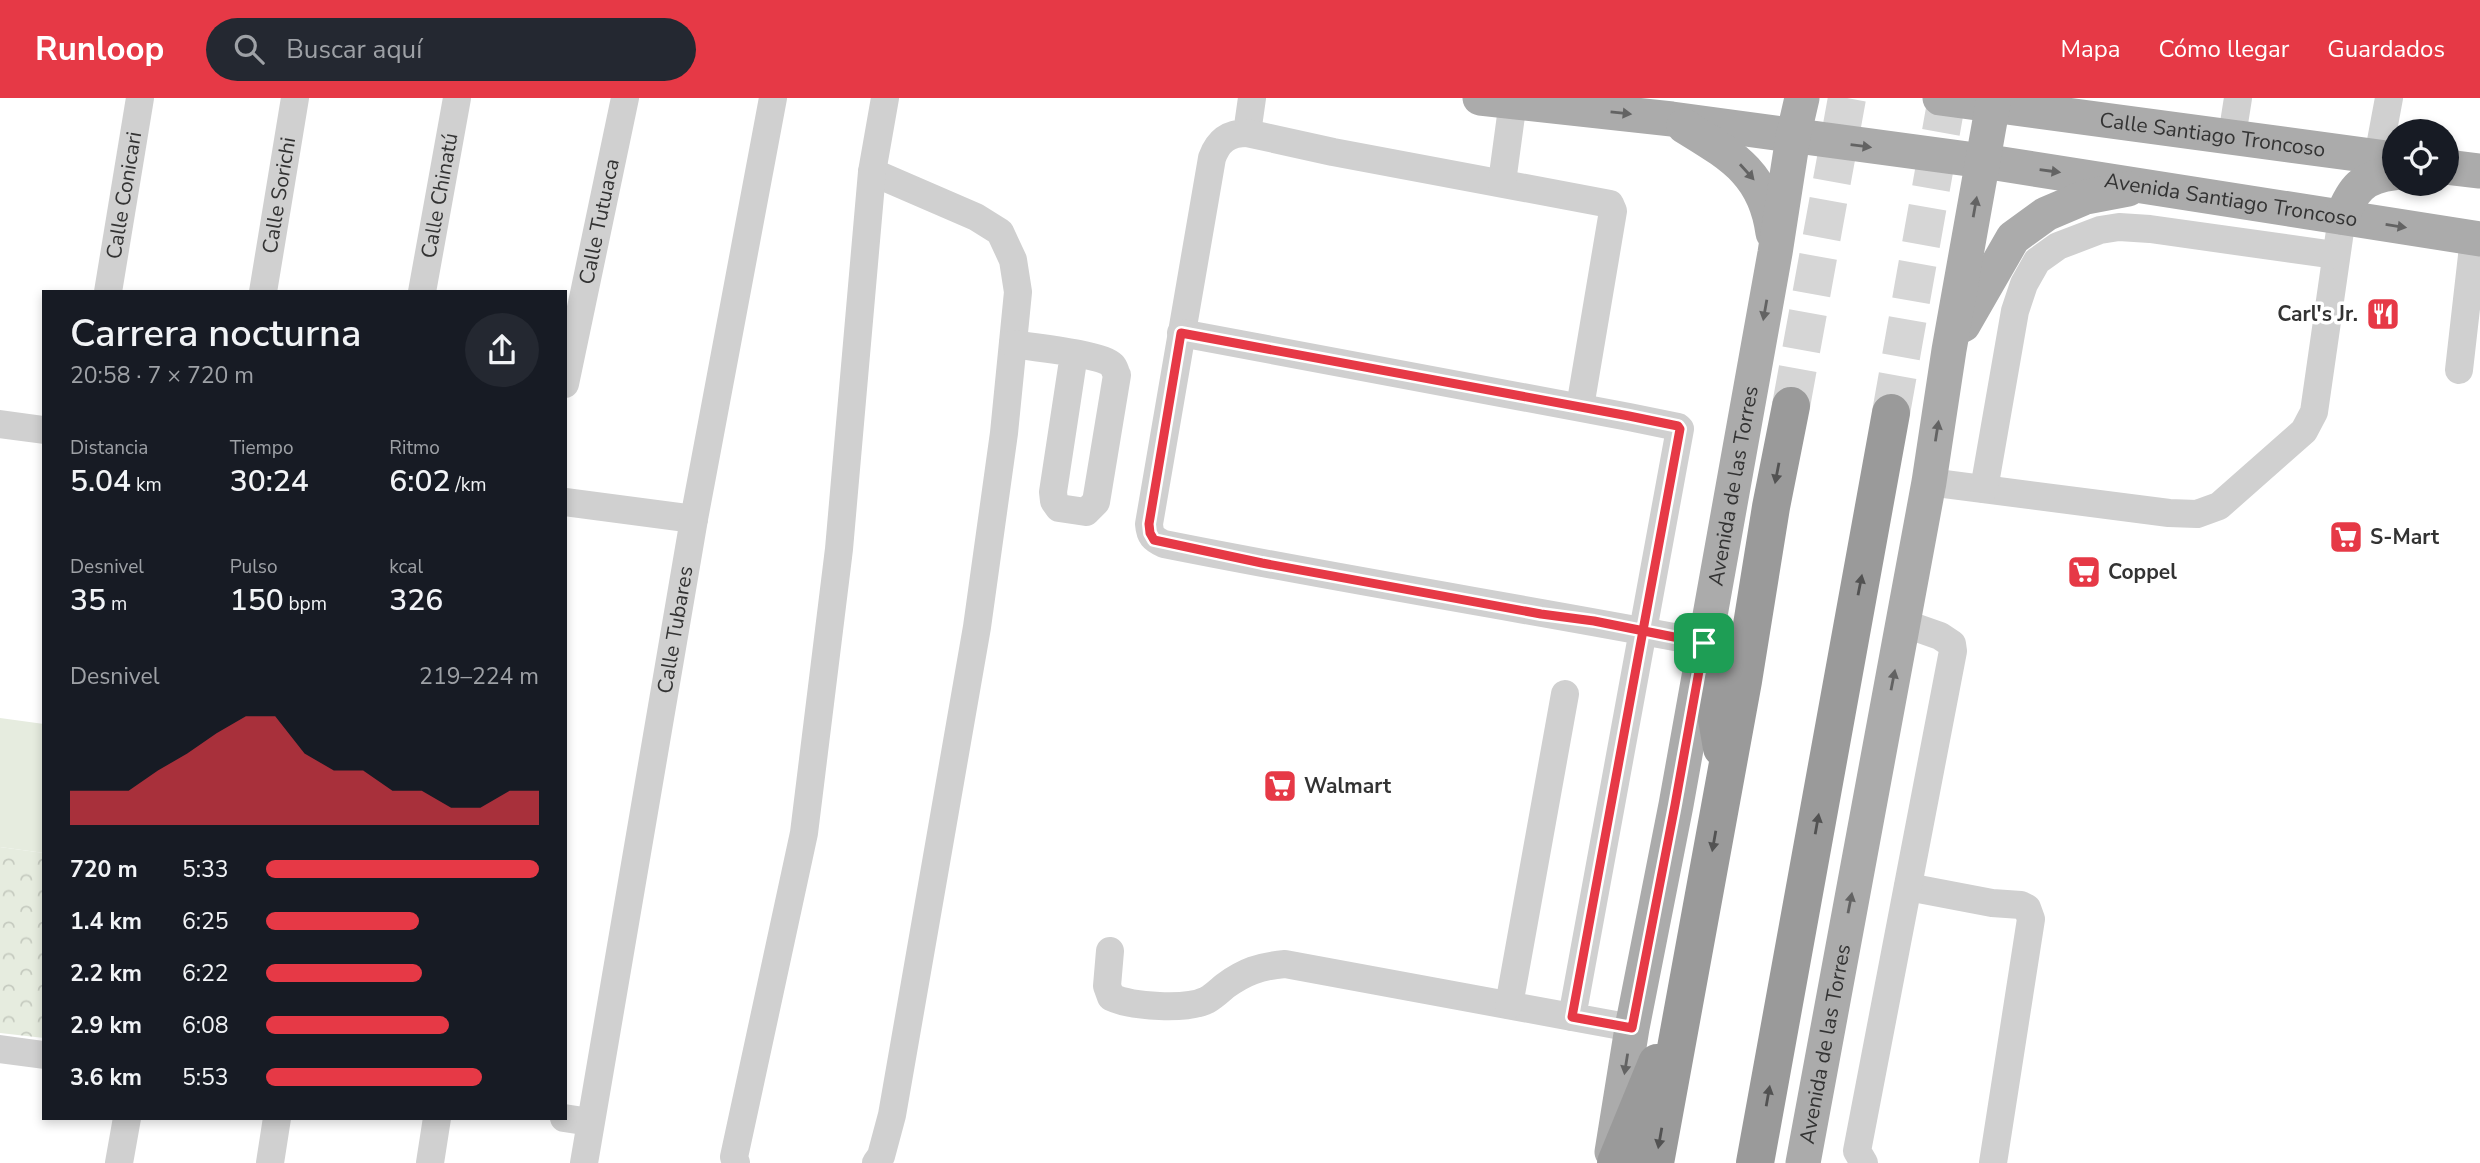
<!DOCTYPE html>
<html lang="es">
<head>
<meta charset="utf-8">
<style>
  :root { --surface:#171b24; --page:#242831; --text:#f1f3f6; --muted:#9ea1a6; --accent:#e63946 }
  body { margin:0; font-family:"Nunito Sans",sans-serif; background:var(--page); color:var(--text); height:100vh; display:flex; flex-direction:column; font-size:26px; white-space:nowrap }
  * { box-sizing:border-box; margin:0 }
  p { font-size:23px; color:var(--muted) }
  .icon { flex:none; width:38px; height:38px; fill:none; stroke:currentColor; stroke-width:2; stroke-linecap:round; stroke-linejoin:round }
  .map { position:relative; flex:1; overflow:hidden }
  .side { position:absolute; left:42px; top:192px; width:525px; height:830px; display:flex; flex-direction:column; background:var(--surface); border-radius:0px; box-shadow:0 4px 10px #0003 }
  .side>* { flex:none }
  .tools { position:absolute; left:2382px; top:21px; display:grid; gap:14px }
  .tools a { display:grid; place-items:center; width:77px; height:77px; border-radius:50%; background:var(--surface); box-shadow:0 4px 10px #0003; font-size:35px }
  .pin { position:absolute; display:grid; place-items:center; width:60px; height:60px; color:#fff; margin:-30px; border-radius:14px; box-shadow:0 4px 10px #0006 }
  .round { display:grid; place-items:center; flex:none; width:74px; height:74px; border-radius:37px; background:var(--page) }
  .summary { display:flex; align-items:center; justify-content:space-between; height:119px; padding:0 28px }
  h1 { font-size:38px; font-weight:600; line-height:52px }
  .metrics { display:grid; grid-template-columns:repeat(3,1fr); gap:10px; height:119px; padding:7px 28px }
  .metrics div { display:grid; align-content:center }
  .metrics b { font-size:30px; font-weight:600 }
  .metrics small { font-size:19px; font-weight:400 }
  .metrics p { font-size:19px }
  .chart { height:196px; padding:14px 28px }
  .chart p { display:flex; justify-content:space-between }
  .chart svg { width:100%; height:126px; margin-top:7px; fill:var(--accent); opacity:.7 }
  ul { padding:0 28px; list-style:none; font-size:23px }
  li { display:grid; grid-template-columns:112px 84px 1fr; align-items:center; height:52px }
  li i { height:18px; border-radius:9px; background:var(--accent) }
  header { display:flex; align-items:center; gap:42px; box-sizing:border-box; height:98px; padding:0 35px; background:var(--accent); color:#fff }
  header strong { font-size:33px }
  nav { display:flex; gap:38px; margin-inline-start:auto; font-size:24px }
  .search { width:490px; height:63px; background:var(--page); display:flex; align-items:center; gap:18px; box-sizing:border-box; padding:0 24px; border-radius:38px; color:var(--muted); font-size:26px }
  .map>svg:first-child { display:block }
  .park { fill:url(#park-crowns) }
  .pitch { fill:#e6ecdf }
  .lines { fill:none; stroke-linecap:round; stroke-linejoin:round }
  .highway-tunnel { stroke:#d6d6d6; stroke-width:38; stroke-dasharray:38 19; stroke-linecap:butt }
  .minor { stroke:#d0d0d0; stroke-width:28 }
  .major { stroke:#ababab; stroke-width:35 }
  .highway { stroke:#9a9a9a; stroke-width:38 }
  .oneway { fill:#636363 }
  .oneway2 { fill:#525252 }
  .route-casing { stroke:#fff; stroke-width:14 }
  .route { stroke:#e63946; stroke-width:9 }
  .labels { text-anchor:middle; stroke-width:7; stroke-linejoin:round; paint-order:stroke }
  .street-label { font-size:21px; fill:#333; stroke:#fff }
  .poi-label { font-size:21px; font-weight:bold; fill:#333; stroke:#fff; text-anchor:start }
</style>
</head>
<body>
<header>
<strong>Runloop</strong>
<div class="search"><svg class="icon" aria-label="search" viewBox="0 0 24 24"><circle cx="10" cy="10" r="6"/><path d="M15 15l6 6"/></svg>Buscar aquí</div>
<nav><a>Mapa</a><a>Cómo llegar</a><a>Guardados</a></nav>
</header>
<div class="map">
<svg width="2480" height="1065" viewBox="0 0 2480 1065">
  <defs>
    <pattern id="park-crowns" width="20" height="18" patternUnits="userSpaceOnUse" patternTransform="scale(1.75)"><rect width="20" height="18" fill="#e6ecdf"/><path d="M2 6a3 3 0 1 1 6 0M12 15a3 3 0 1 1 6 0" fill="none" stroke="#c6cbc0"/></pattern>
  </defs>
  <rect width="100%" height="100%" fill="#fff"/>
  <path class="park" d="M0,749L44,755V940L0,935Z"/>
  <path class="pitch" d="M0,620L44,626V755L0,749Z"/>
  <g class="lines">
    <path class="highway-tunnel" d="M1791,308L1847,0
      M1891,315L1947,0"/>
    <g class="minor">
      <path d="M1252,0L1247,35C1228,35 1218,43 1212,60L1149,426C1150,438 1153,441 1164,446C1358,485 1554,515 1748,553"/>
      <path d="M1247,35L1333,54L1610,106L1613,113L1580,309"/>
      <path d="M2232,38L2238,0"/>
      <path d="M2378,59L2389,0"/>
      <path d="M872,74L976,119L1000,134L1013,162L1018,194L1004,335L977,529L892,1017L881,1058L876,1065"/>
      <path d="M1502,84L1513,3"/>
      <path id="s1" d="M108,194L140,0"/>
      <path id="s2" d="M263,194L295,0"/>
      <path id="s3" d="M422,194L457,0"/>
      <path d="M1181,235L1629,319L1678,329L1680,331L1572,919L1632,930"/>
      <path d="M1013,246C1031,249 1102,256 1112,267C1115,270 1115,274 1117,277L1096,404L1086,414L1059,410L1054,403L1053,394L1074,256"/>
      <path d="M2459,272L2474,140"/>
      <path id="s4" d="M565,286L625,0"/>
      <path d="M0,326L44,332"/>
      <path d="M1929,384L2169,415L2197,416L2219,408L2304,333L2314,314L2342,119"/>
      <path d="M1984,391L2015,213L2024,186L2037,163L2058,148L2100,132L2119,129L2150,131L2335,157"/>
      <path d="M565,404L694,421"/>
      <path d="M1908,789L1992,805L2021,807L2027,810L2031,821L1993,1065"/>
      <path d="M1110,853L1107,888L1111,899C1132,909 1187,912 1207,902C1214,898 1219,893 1225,888C1244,874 1260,868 1285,866L1572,919"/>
      <path d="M1509,907L1565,596"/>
      <path d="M0,951L44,957"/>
      <path d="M564,1020L590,1024"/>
      <path d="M119,1065L127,1020"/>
      <path d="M270,1065L277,1020"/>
      <path d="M430,1065L437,1020"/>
      <path id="s5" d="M584,1065L694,421L773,0"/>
      <path d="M736,1065L734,1059L804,735L839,451L872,74L885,0"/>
      <path d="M1864,1065L1857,1053L1953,553L1952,546L1940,538L1903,525"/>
    </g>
    <g class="major">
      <path id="s6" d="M1480,0L1672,21L1983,63L2480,141"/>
      <path id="s7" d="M1940,0L2394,61"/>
      <path d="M1684,28C1731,57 1765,75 1773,135"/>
      <path d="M2446,69L2480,73"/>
      <path d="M2342,119C2353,91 2362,79 2394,75"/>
      <path d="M1963,227L2013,140L2046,116L2086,99L2128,91"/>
      <path id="s8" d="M1612,1054L1632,930L1676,707L1775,155L1793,39L1802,0"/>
      <path id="s9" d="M1803,1065L1929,384L1949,252L1994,0"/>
    </g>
    <path class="highway" d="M1704,545L1722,650
      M1616,1065L1657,965
      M1655,1065L1743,583L1771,409L1791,308
      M1755,1065L1891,315"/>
  </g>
  <defs><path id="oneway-solid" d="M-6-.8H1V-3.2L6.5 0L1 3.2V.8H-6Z" transform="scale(1.75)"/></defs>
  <g class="oneway">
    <use href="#oneway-solid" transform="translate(1621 15) rotate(6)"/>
    <use href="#oneway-solid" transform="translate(1861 48) rotate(7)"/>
    <use href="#oneway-solid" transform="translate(2050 73) rotate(8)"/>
    <use href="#oneway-solid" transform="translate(1747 74) rotate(48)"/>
    <use href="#oneway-solid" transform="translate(1975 109) rotate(-80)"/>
    <use href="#oneway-solid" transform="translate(2396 128) rotate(9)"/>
    <use href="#oneway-solid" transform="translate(1765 212) rotate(100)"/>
    <use href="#oneway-solid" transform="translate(1937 333) rotate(-81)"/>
    <use href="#oneway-solid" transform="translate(1893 582) rotate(-79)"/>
    <use href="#oneway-solid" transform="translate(1850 805) rotate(-79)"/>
    <use href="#oneway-solid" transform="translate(1626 966) rotate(99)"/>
  </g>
  <g class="oneway2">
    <use href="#oneway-solid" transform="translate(1777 375) rotate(101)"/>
    <use href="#oneway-solid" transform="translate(1860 487) rotate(-79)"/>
    <use href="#oneway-solid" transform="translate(1817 726) rotate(-80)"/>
    <use href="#oneway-solid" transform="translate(1714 743) rotate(100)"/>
    <use href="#oneway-solid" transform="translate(1768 998) rotate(-80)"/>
    <use href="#oneway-solid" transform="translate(1660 1040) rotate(100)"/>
  </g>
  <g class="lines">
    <defs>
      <path id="route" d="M1704,545L1594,523L1541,516L1262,465L1154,442L1150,435L1149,426L1181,235L1629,318L1678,328L1680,331L1572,919L1632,930L1675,707L1704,545"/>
    </defs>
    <use href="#route" class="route-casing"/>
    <use href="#route" class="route"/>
  </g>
  <defs>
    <symbol id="restaurant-square" viewBox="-11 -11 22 22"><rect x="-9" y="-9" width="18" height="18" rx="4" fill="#e63946" stroke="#fff"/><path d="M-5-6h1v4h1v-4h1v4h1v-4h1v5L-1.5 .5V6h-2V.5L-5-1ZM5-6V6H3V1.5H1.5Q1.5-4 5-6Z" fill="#fff"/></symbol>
    <symbol id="supermarket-square" viewBox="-11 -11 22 22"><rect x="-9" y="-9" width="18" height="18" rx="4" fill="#e63946" stroke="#fff"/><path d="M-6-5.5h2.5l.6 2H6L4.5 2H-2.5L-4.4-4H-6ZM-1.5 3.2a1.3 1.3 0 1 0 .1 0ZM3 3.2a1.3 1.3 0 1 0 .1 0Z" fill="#fff"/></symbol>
  </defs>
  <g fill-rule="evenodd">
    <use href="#restaurant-square" x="2364" y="197" width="38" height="38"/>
    <use href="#supermarket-square" x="2327" y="420" width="38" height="38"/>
    <use href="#supermarket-square" x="2065" y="455" width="38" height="38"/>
    <use href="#supermarket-square" x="1261" y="669" width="38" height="38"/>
  </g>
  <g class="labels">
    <g class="street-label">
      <text dy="7" stroke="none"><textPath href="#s7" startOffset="275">Calle Santiago Troncoso</textPath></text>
      <text dy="7" stroke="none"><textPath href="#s1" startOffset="98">Calle Conicari</textPath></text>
      <text dy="7" stroke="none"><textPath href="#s2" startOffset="98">Calle Sorichi</textPath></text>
      <text dy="7" stroke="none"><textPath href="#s3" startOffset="98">Calle Chinatú</textPath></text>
      <text dy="7" stroke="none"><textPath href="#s6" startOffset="758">Avenida Santiago Troncoso</textPath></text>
      <text dy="7" stroke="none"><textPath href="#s4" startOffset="166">Calle Tutuaca</textPath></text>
      <text dy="7" stroke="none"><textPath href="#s8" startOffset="677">Avenida de las Torres</textPath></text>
      <text dy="7" stroke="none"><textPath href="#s5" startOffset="541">Calle Tubares</textPath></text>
      <text dy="7" stroke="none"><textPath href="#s9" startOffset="121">Avenida de las Torres</textPath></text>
    </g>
    <g class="poi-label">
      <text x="2358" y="223" text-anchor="end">Carl's Jr.</text>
      <text x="2370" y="446">S-Mart</text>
      <text x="2108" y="481">Coppel</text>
      <text x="1304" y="695">Walmart</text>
    </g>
  </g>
</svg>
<div class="tools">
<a><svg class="icon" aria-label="locate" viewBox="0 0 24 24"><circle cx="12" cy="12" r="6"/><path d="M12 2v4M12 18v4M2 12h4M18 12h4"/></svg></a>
</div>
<div class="pin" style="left:1704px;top:545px;background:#1e9e55"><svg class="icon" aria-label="arrive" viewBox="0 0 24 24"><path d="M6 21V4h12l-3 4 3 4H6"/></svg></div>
<section class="side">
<div class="summary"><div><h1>Carrera nocturna</h1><p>20:58 · 7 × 720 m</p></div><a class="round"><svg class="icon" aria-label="share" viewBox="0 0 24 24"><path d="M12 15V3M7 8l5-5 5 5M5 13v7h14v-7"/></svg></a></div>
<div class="metrics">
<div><p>Distancia</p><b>5.04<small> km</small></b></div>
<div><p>Tiempo</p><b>30:24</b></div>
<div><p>Ritmo</p><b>6:02<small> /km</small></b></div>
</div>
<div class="metrics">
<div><p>Desnivel</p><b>35<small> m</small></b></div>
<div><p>Pulso</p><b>150<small> bpm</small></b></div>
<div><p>kcal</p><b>326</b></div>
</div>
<div class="chart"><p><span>Desnivel</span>219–224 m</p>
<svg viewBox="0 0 160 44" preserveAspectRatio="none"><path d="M0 44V32L10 32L20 32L30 25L40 19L50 12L60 6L70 6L80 19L90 25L100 25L110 32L120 32L130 38L140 38L150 32L160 32V44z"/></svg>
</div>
<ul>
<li><b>720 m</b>5:33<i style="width:100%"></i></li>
<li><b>1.4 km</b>6:25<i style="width:56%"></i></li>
<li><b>2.2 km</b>6:22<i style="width:57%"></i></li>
<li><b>2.9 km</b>6:08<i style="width:67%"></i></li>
<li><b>3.6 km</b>5:53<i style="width:79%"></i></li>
</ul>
</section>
</div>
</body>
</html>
